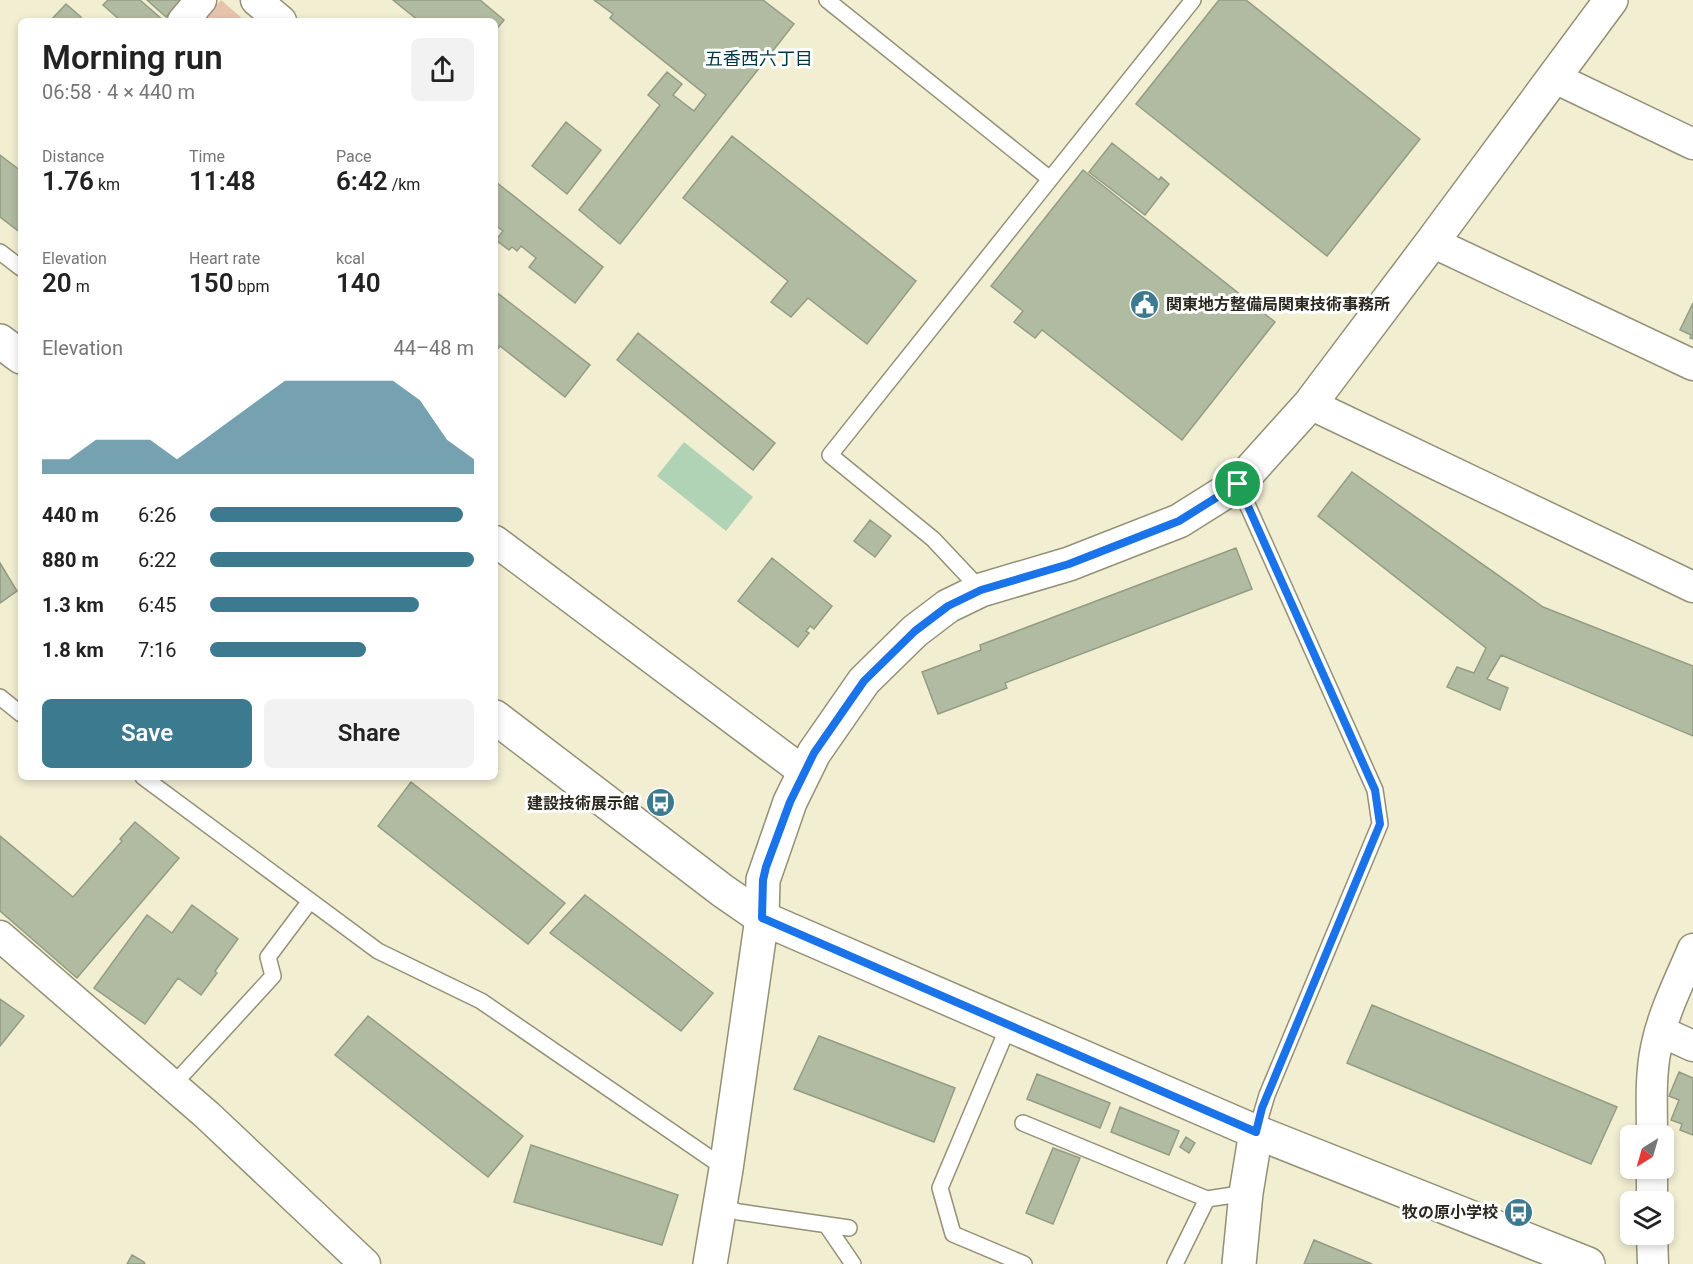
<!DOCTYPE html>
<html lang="en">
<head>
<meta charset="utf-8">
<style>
  :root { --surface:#fff; --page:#f2f2f2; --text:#222; --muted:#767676; --accent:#3c7a90 }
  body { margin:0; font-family:Roboto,"Noto Sans JP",sans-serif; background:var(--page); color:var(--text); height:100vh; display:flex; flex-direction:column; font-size:22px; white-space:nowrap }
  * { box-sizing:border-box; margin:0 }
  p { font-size:20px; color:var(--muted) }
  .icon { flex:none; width:33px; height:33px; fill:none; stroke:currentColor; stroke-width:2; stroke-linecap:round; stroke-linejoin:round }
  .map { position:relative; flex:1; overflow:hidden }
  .side { position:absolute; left:18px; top:18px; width:480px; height:762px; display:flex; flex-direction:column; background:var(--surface); border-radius:9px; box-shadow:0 3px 9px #0003 }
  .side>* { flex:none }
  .needle { width:39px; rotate:217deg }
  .buttons { position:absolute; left:1620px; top:1125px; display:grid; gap:12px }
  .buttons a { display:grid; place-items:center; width:54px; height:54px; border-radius:9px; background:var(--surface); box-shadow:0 3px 9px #0003; font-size:30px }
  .pin { position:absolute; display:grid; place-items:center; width:51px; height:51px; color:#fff; margin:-26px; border:3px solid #fff; border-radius:50%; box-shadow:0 2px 6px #0007 }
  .round { display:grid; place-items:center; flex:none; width:63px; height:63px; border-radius:9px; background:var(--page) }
  .summary { display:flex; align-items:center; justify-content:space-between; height:102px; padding:0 24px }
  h1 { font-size:33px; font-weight:600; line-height:45px }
  .stats { display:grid; grid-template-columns:repeat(3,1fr); gap:9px; height:102px; padding:6px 24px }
  .stats div { display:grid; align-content:center }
  .stats b { font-size:26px; font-weight:600 }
  .stats small { font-size:16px; font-weight:400 }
  .stats p { font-size:16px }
  .chart { height:168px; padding:12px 24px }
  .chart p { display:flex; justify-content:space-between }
  .chart svg { width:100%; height:108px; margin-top:6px; fill:var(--accent); opacity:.7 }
  .button { display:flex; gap:12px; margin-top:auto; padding:12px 24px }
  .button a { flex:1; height:69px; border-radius:9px; background:var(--accent); color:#fff; font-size:24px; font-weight:600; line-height:69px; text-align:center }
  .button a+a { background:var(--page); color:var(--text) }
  ul { padding:0 24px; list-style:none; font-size:20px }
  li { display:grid; grid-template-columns:96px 72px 1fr; align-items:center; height:45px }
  li i { height:15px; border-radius:8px; background:var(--accent) }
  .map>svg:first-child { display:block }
  .green { fill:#e7c3ae }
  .water { fill:#b0d3b5 }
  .building { fill:#b1bba1; stroke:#939d84; stroke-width:1.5 }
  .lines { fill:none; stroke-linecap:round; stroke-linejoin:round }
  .lane-casing { stroke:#949076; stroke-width:18 }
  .street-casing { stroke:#949076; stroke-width:33 }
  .secondary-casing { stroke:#949076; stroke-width:36 }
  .lane { stroke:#fff; stroke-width:15 }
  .street { stroke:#fff; stroke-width:30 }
  .secondary { stroke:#fff; stroke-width:33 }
  .route-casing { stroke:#fff; stroke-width:12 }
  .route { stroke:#1a73e8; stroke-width:8 }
  .labels { text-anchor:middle; stroke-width:6; stroke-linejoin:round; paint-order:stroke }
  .poi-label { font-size:16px; font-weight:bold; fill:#2a281e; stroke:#fff; text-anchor:end }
  .neighbourhood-label { font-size:18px; fill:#003747; stroke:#fff }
</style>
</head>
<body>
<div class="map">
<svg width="1693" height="1264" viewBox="0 0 1693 1264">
  <rect width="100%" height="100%" fill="#f2eed2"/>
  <path class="green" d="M221,0L245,21H202Z"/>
  <path class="water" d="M684,442L753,497L726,531L657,476Z"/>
  <path class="building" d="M108,0H140L164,21H121L103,5Z
    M147,0H181L166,17Z
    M393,0H480L504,20L495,31V21H419Z
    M594,0H763L794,24L620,244L579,210L660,105L648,95L667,72L682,84L673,95L694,111L706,95L610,18L613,14Z
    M1219,0H1246L1420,139L1327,256L1136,104Z
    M66,4L81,17L79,19L82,21H50Z
    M566,122L601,150L567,194L532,166Z
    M732,136L916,281L867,344L808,298L791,317L771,302L788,281L683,198Z
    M1112,143L1159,180L1161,177L1169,184L1145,215L1089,172Z
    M0,155L21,171V233L0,217Z
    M1083,170L1275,322L1182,440L1042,330L1035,338L1014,322L1023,311L991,286Z
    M496,182L603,267L575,303L529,267L536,258L521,246L517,251L512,247L509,250L496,240L503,231L495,225Z
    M495,291L590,365L565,397L500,346L495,352Z
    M1693,303V339L1690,338L1691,335L1680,330Z
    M638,333L775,443L753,470L617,360Z
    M1352,472L1543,607L1693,666V736L1501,655L1487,679L1508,688L1500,710L1447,687L1457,667L1474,673L1486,648L1318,516Z
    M870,520L891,536L875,557L854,541Z
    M1236,548L1252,589L1005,683L1007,688L938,714L922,672L981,650L980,645Z
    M772,558L832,606L814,629L810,626L806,631L809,633L798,647L738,601Z
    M0,563L17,591L0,603Z
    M411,782L565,903L528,944L378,826Z
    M135,822L179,858L77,978L0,911V836L73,897L122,841L120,839Z
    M585,895L713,993L681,1031L550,933Z
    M192,905L238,939L215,971L217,973L201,995L178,978L145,1024L94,988L147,915L172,933Z
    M0,999L24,1016L0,1046Z
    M1372,1005L1617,1107L1591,1164L1347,1063Z
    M368,1016L523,1136L488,1177L335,1055Z
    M819,1036L955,1088L934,1142L794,1089Z
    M1679,1072L1693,1078V1135L1680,1130L1682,1124L1671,1120L1679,1100L1669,1096Z
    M1037,1074L1110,1103L1100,1128L1027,1099Z
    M1120,1107L1179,1131L1169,1155L1111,1132Z
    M1186,1137L1195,1143L1189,1153L1180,1147Z
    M531,1145L678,1195L662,1245L514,1202Z
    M1053,1148L1080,1158L1053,1224L1026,1213Z
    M1314,1240L1372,1264H1304Z
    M132,1255L144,1262L145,1264H127Z"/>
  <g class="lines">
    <defs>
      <path id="lane" d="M827,0L1050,179
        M0,252L21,268
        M1238,484L1375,790L1380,824L1267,1095L1256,1132
        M981,590L933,539L830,455L1193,0
        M0,697L21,714
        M143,777L378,951L481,1001L726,1169
        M1009,1025L940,1188L953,1234L1024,1264
        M173,1085L273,976L268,957L310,901
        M1023,1123L1207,1199L1246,1193
        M720,1206L739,1212L849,1228
        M827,1226L853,1264
        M1175,1264L1207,1199"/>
      <path id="street" d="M256,0L281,21
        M183,21L201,0
        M1555,78L1693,144
        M1432,242L1693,365
        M1310,404L1693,587
        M495,541L804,772
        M0,936L207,1115L365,1264
        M1660,1031L1693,1046
        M1652,1136C1652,1107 1650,1077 1656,1048C1663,1013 1679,982 1693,949
        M1652,1168V1202
        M1652,1234L1653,1264"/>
      <path id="secondary" d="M0,341L21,357
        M495,717L723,891L762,918L1256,1132L1588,1264
        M710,1264L726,1169L762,918L763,880L790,802L814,753L864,681L915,631L948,606L981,590L1069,564L1179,521L1238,484L1310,404L1432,242L1611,0
        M1239,1264L1246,1193L1256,1132"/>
    </defs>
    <use href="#lane" class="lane-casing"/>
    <use href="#street" class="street-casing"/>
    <use href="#secondary" class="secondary-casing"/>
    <use href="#lane" class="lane"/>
    <use href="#street" class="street"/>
    <use href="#secondary" class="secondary"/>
  </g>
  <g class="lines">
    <defs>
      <path id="route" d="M1238,484L1375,790L1380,824L1262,1108L1256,1132L762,918L763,880L766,867L790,802L814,753L864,681L915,631L948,606L981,590L1069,564L1179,521Z"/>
    </defs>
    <use href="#route" class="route-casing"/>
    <use href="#route" class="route"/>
  </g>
  <defs>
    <symbol id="civic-disc" viewBox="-11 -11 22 22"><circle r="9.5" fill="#3c7a90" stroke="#fff"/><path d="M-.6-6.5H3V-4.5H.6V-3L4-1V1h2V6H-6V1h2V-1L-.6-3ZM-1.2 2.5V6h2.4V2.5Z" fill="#fff"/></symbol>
    <symbol id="bus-disc" viewBox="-11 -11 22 22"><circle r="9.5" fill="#3c7a90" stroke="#fff"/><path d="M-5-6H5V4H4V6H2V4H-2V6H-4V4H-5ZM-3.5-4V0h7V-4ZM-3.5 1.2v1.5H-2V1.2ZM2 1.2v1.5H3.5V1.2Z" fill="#fff"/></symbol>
  </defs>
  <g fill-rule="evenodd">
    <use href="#civic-disc" x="1128" y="288" width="33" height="33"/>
    <use href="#bus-disc" x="644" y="786" width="33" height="33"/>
    <use href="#bus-disc" x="1502" y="1196" width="33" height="33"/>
  </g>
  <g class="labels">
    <g class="poi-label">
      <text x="1166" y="310" text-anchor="start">関東地方整備局関東技術事務所</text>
      <text x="639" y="809">建設技術展示館</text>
      <text x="1498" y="1218">牧の原小学校</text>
    </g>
    <g class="neighbourhood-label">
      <text x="759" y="65">五香西六丁目</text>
    </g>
  </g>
</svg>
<div class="buttons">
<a><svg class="needle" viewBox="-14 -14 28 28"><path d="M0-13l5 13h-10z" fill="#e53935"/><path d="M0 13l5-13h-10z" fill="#767676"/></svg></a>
<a><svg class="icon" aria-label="layers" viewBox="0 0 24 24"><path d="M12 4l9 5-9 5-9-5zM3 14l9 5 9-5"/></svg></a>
</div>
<div class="pin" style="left:1238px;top:484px;background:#1e9e55"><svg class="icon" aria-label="arrive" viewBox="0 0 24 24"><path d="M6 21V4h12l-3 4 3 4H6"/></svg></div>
<section class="side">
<div class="summary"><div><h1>Morning run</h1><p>06:58 · 4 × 440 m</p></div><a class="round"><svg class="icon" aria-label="share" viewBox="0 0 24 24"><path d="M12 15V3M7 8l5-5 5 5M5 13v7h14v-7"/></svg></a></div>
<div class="stats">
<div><p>Distance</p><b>1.76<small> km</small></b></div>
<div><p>Time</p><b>11:48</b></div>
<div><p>Pace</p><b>6:42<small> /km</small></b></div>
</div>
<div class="stats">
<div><p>Elevation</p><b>20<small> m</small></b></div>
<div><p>Heart rate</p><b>150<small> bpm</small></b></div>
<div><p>kcal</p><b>140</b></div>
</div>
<div class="chart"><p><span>Elevation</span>44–48 m</p>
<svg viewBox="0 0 160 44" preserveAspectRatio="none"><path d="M0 44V38L10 38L20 30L30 30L40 30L50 38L60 30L70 22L80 14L90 6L100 6L110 6L120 6L130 6L140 14L150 30L160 38V44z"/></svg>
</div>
<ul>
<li><b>440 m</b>6:26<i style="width:96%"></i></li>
<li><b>880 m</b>6:22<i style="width:100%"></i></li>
<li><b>1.3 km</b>6:45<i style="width:79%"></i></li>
<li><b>1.8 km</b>7:16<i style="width:59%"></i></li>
</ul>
<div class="button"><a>Save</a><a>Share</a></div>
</section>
</div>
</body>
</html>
